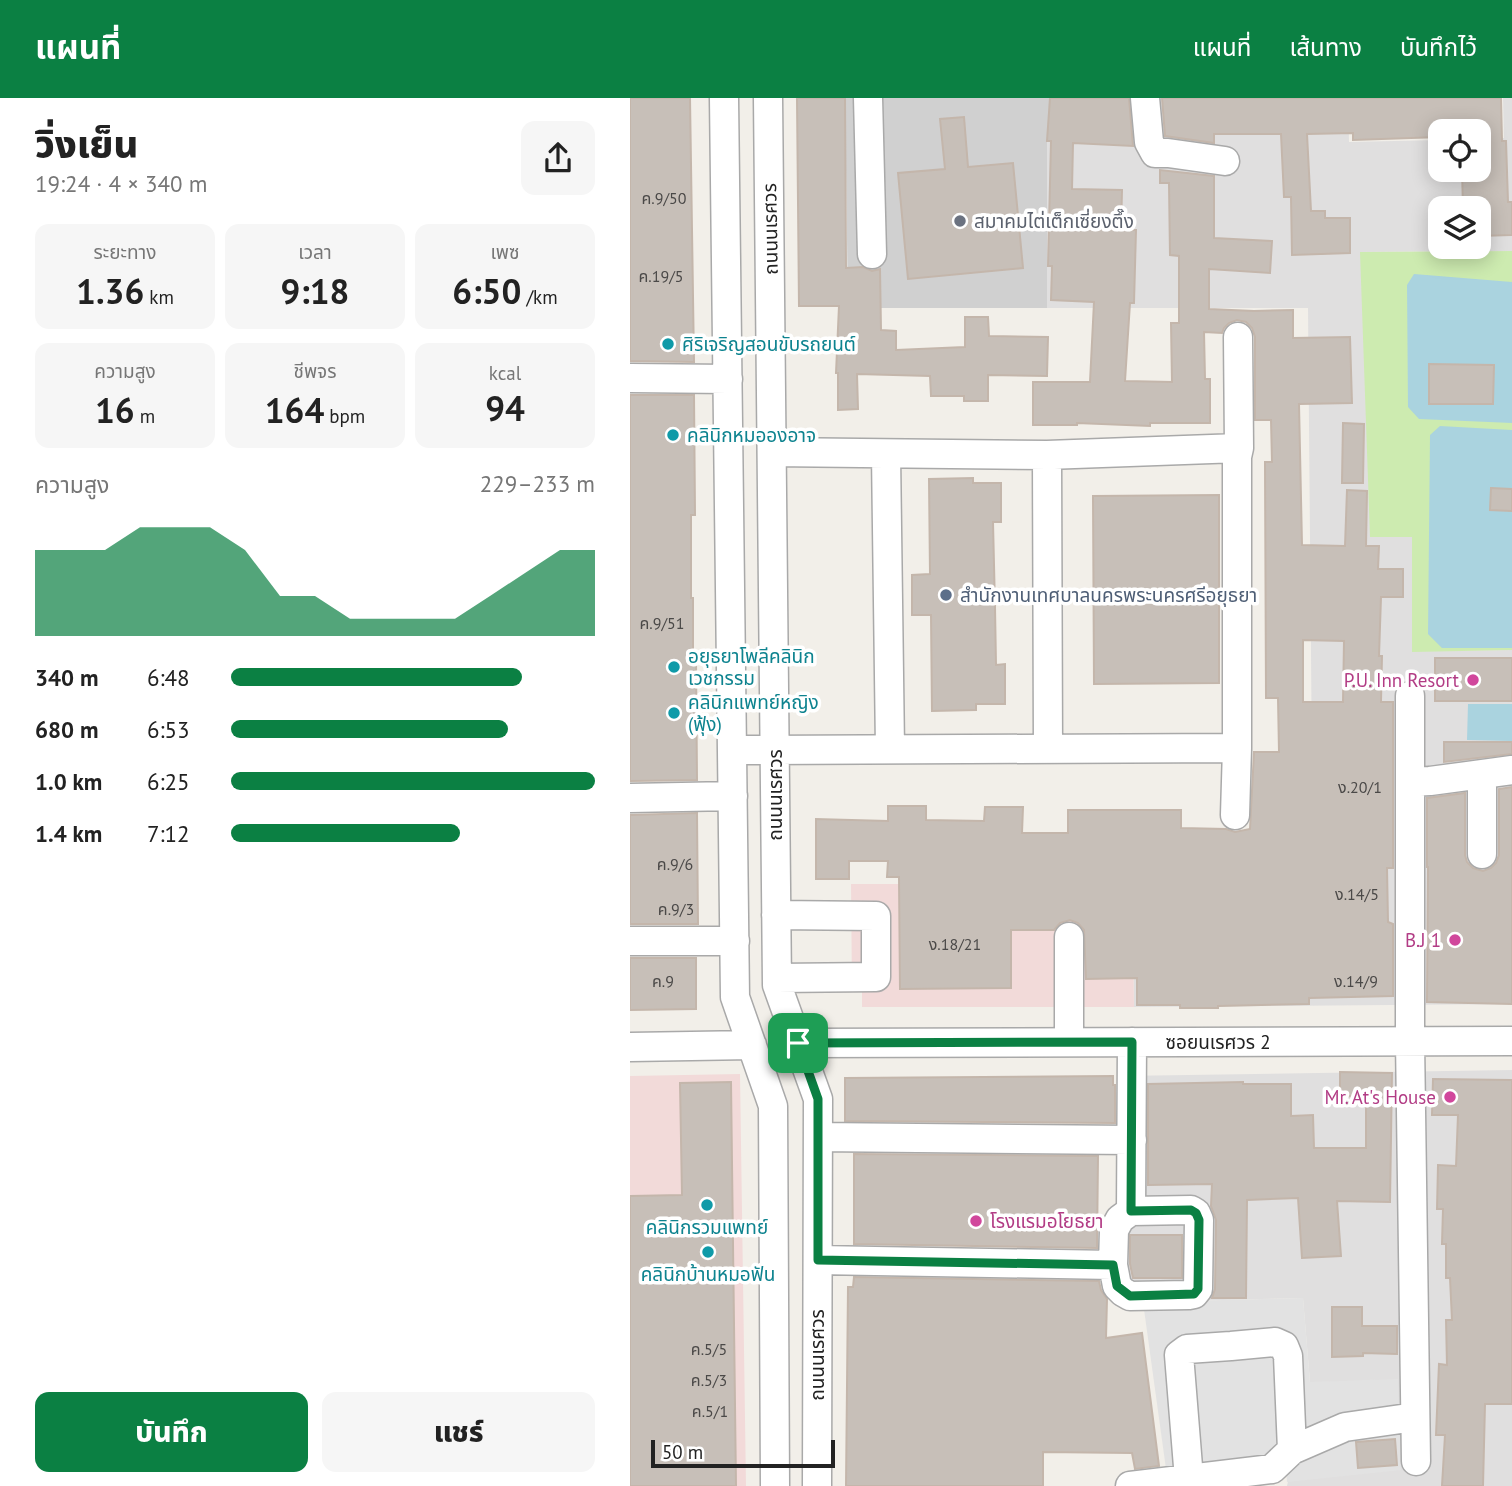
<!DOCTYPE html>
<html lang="th">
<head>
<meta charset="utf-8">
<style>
  :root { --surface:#fff; --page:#f6f6f6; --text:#222; --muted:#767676; --accent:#0b8043 }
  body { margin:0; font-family:"PT Sans","Noto Sans Thai",sans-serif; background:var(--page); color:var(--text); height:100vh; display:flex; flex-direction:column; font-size:26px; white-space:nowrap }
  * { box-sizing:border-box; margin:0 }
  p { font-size:23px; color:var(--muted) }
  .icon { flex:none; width:38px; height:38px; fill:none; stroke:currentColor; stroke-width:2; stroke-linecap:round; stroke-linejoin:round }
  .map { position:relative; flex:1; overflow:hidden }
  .side { display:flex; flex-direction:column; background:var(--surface); width:630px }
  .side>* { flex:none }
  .controls { position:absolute; left:798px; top:21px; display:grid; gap:14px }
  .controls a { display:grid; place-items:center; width:63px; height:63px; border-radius:14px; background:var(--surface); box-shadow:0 4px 18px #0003; font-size:35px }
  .scale { position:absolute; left:21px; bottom:18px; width:184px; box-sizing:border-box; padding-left:7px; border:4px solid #222; border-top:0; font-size:19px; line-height:24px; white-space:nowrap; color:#222; -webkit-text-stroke:5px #fff; paint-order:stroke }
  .pin { position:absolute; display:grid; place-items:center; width:60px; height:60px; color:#fff; margin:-30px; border-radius:14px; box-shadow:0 4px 10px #0006 }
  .round { display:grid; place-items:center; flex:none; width:74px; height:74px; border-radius:14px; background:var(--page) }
  .head { display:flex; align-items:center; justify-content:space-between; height:119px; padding:0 35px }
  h1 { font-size:38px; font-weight:800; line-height:52px }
  .stats { display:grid; grid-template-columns:repeat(3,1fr); gap:10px; height:119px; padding:7px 35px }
  .stats div { display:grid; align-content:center; border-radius:14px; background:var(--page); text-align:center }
  .stats b { font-size:35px; font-weight:800 }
  .stats small { font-size:19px; font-weight:400 }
  .stats p { font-size:19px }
  .chart { height:196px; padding:14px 35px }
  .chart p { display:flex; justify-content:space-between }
  .chart svg { width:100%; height:126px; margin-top:7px; fill:var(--accent); opacity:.7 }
  .primary-button { display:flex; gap:14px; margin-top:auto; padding:14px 35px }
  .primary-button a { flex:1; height:80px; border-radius:14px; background:var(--accent); color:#fff; font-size:28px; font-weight:800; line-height:80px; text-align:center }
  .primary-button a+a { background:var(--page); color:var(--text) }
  ul { padding:0 35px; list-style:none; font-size:23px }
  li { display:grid; grid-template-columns:112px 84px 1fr; align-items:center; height:52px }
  li i { height:18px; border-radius:9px; background:var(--accent) }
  header { display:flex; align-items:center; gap:42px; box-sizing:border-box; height:98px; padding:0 35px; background:var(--accent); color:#fff }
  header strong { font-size:33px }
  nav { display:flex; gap:38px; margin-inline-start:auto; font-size:24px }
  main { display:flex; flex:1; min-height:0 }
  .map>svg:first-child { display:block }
  .residential { fill:#e0dfdf; fill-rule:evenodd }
  .commercial { fill:#f2dad9 }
  .religious { fill:#d0d0d0 }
  .grass { fill:#cdebb0 }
  .parking { fill:#e2e2e2 }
  .water { fill:#aad3df }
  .building { fill:#c7bfb8; stroke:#c4b6ab; stroke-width:2; fill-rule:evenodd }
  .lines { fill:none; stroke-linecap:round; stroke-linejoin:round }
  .minor-casing { stroke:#a9a9a9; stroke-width:31 }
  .minor { stroke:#fff; stroke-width:28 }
  .route-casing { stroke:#fff; stroke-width:14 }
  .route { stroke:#0b8043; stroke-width:9 }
  .worship-dot { fill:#6b7280; stroke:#fff; stroke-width:2.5 }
  .culture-dot { fill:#0f9aa8; stroke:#fff; stroke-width:2.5 }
  .service-dot { fill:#5c6f8a; stroke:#fff; stroke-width:2.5 }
  .hotel-dot { fill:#d1479c; stroke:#fff; stroke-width:2.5 }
  .labels { text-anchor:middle; stroke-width:7; stroke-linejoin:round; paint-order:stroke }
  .number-label { font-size:16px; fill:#4b4948 }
  .worship-label { font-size:19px; fill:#5b616d; stroke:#fff; text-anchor:start }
  .street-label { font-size:19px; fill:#222; stroke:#fff }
  .culture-label { font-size:19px; fill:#0d838f; stroke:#fff; text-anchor:start }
  .service-label { font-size:19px; fill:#4e5e75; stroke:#fff; text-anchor:start }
  .hotel-label { font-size:19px; fill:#b23c85; stroke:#fff; text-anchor:end }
</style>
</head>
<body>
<header>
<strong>แผนที่</strong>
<nav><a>แผนที่</a><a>เส้นทาง</a><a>บันทึกไว้</a></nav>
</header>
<main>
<section class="side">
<div class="head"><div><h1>วิ่งเย็น</h1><p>19:24 · 4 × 340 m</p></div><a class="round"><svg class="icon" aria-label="share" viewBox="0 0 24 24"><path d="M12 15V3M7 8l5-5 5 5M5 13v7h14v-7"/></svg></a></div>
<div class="stats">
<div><p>ระยะทาง</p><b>1.36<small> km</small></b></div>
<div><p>เวลา</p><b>9:18</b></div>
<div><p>เพซ</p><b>6:50<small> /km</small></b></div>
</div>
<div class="stats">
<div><p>ความสูง</p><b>16<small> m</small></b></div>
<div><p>ชีพจร</p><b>164<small> bpm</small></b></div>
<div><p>kcal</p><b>94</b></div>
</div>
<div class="chart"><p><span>ความสูง</span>229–233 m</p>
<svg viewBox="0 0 160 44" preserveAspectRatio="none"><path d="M0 44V14L10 14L20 14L30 6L40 6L50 6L60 14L70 30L80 30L90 38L100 38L110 38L120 38L130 30L140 22L150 14L160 14V44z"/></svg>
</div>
<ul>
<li><b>340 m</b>6:48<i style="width:80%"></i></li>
<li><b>680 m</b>6:53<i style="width:76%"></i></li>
<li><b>1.0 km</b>6:25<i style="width:100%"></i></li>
<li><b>1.4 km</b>7:12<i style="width:63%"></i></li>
</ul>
<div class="primary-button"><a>บันทึก</a><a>แชร์</a></div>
</section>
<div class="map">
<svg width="882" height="1388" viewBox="0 0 882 1388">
  <rect width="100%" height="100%" fill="#f2efe9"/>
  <path class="residential" d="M420,0H718L719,44L810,42V72H849V41L874,40L873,0H882V153L731,154L741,439H782V553L882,552V906L504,909L502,786L683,785L678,210H417V43ZM810,110H849V149H810Z
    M882,972V1388H657L680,1284L673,1200L513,1204L488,1200L491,978Z"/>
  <path class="commercial" d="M221,786H502L504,909H232V893H222Z
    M110,976L116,1388H0V978Z"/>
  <path class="religious" d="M215,0H420L417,43V210H218Z"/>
  <path class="grass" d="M882,153V552L782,554V439H740L730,154Z"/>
  <path class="parking" d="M673,1200L680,1284L768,1281L771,1372L657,1384L655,1357L536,1371L513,1204Z"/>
  <path class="water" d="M784,176L882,184V325L789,321L778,309L777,187Z
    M810,328L882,332V550H812L798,536L800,337Z
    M838,606H882V643L837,642Z"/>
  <path class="building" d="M0,0H60L64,264L0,263Z
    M167,0H215L216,170L233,169L242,173L250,171L251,232L266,233V252L335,249V219H358L359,238L418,239L417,278L358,277V303H334V298H301L300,278L227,276L228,311L208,312V275H206L209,208H169Z
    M420,0H499L503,48L443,45L442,91L492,92L491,132H506L504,205H500L495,283L542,284L541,225H549V158L540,157L539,85H530V72L584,78V140L642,143L640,175L579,171V211L624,213L663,212V240L720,239L722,305L669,306L672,447L715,448L717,392L737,393L736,448H749L748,471H773V499H751L749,558H752L751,604H763V770H757L758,824L763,826V898L679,900V906L588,908V910H550V907H507V880L456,881L454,832L448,825L440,822L430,825L424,832H381V890L270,891L269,779H257L258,763H219V781H186V721L258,723V708H296V722L354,723L355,709H393L392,735H438V712H551V730L596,731L605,734L620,731L624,654H649L648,600H636L635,364H642L641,322H625V239L622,230L616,224L607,222L599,225L594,230L592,235L574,234L575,281H580V325H520V328L447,325V327H403V284H460L464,204L421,202L422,168H418L421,43H417ZM673,542L714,543L713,604H673Z
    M532,0H871L872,43H876L878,104H882V137L849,138V110H833L832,72H849V33H810V39L723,42V35L677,36L681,113H695V120H720V155L662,157L661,99H654L651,36H584V45L535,38Z
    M334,19L338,69L383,65L393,170L278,181L268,75L315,71L310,21Z
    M799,266L864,267L863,306H799Z
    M0,297H64L65,417H61V500H63V561H66L67,682L0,683Z
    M713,325L734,326L733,385H712Z
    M343,380V385H371V424H363L365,509L366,567L375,566V606H346V612L302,613L301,517H282V477L300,476L299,381Z
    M861,390L882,391V413L860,412Z
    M589,397V585L464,586L463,398Z
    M805,560H882V603H805Z
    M814,644H882V656L814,664Z
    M882,689V906L797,904L798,769H797V700L835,695V757L837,764L843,770L853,773L861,770L866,765L869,757V691Z
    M67,715L68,826H0V717Z
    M0,860H66V911L0,912Z
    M710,974L762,975L760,1104L707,1103L711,1158L672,1160L668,1100L617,1102L616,1200H582L585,1191L586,1122L581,1108L582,1086L518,1087V986L613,984V986H661V1018L683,1017L684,1050H736V999L710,998Z
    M483,978V987H485V1025L215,1023V980Z
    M803,981L882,982V1306H855L853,1388H812L815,1337H806L809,1266L817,1267L816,1222H822L820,1180H816V1146H812L813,1111H807L808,1067L826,1068L828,1017H802Z
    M101,984L106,1388H0V1098L52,1097L50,985Z
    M224,1056L468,1058L467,1150L224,1146Z
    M500,1137H552V1180H503L500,1166Z
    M224,1179L469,1183L471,1192L477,1201L476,1240L512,1235L529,1368L505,1371L502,1355L413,1354V1388H216L218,1189H223Z
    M702,1209H732V1228H767V1256L733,1255V1258L702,1259Z
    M765,1341L767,1367L728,1370L726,1344Z"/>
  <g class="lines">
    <defs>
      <path id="minor" d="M94,0L105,899L143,1008L145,1388
        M138,0L147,887L188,1001L187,1388
        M238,0L242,156
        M515,0L519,44L525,55H538L595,63
        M608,239L609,350
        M0,280L98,281
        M256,356L260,651
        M417,357L418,651
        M780,598V943L786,1363
        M103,652L607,650V359L609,350L417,357L142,354
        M780,684L800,683L882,672
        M0,700L103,698
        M605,717L607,650
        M852,756V676
        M146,817L246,818V879L147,880
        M439,839V944
        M0,843H105
        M168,945L882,943
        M0,949L122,947
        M188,1039L502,1042
        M561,1112L566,1115L569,1122L568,1191L564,1196L559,1197L500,1198L493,1194L487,1188L483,1167L484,1132L490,1121L501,1113Z
        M501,1113L502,944
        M188,1162L483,1167
        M662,1352L715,1329L785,1319
        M500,1388L642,1371L662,1352L658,1258L654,1248L645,1244L601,1248L557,1251L549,1257L559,1381"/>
    </defs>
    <use href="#minor" class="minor-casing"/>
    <use href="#minor" class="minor"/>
  </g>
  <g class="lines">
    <defs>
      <path id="route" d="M502,944L501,1113L561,1112L566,1115L569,1122L568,1191L564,1196L500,1198L487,1188L483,1167L188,1162V1001L168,945Z"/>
    </defs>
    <use href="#route" class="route-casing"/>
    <use href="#route" class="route"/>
  </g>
  <circle class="worship-dot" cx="330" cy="123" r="7"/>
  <g class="culture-dot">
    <circle cx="38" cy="246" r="7"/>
    <circle cx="43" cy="337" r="7"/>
    <circle cx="44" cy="569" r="7"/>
    <circle cx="44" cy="615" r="7"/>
    <circle cx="77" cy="1107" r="7"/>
    <circle cx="78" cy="1154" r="7"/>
  </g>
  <circle class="service-dot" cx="316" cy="497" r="7"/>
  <g class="hotel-dot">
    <circle cx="843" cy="582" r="7"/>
    <circle cx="825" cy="842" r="7"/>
    <circle cx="820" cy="999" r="7"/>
    <circle cx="346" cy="1123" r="7"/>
  </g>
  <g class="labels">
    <g class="number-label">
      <text x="34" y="106">ค.9/50</text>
      <text x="31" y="184">ค.19/5</text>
      <text x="32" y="531">ค.9/51</text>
      <text x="730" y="695">ง.20/1</text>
      <text x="45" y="772">ค.9/6</text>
      <text x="727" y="802">ง.14/5</text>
      <text x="46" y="817">ค.9/3</text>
      <text x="325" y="852">ง.18/21</text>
      <text x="33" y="889">ค.9</text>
      <text x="726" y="889">ง.14/9</text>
      <text x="79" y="1257">ค.5/5</text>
      <text x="79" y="1288">ค.5/3</text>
      <text x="80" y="1319">ค.5/1</text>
    </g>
    <g class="worship-label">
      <text x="344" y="130">สมาคมไต่เต็กเซี่ยงตึ๊ง</text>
    </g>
    <g class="street-label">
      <text transform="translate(140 131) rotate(-91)" y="7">ถนนนเรศวร</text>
      <text transform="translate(145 697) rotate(-90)" y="7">ถนนนเรศวร</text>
      <text x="588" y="951">ซอยนเรศวร 2</text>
      <text transform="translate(187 1257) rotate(-90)" y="7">ถนนนเรศวร</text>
    </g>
    <g class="culture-label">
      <text x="52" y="253">ศิริเจริญสอนขับรถยนต์</text>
      <text x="57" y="344">คลินิกหมอองอาจ</text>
      <text x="58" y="565">อยุธยาโพลีคลินิก<tspan x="58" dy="22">เวชกรรม</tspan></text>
      <text x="58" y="611">คลินิกแพทย์หญิง<tspan x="58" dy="22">(ฟุ้ง)</tspan></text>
      <text x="77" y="1136" text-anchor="middle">คลินิกรวมแพทย์</text>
      <text x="78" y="1183" text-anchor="middle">คลินิกบ้านหมอฟัน</text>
    </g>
    <g class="service-label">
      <text x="330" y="504">สำนักงานเทศบาลนครพระนครศรีอยุธยา</text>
    </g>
    <g class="hotel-label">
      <text x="829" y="589">P.U. Inn Resort</text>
      <text x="811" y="849">B.J 1</text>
      <text x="806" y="1006">Mr. At's House</text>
      <text x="360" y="1130" text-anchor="start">โรงแรมอโยธยา</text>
    </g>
  </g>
</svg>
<div class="controls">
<a><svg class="icon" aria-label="locate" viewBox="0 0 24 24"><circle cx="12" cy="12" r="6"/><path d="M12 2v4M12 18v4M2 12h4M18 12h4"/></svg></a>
<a><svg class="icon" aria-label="layers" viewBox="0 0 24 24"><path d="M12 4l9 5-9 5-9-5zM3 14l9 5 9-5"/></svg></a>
</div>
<div class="scale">50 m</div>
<div class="pin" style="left:168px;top:945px;background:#1e9e55"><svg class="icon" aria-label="arrive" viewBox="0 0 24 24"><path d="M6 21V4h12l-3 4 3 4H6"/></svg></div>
</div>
</main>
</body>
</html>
